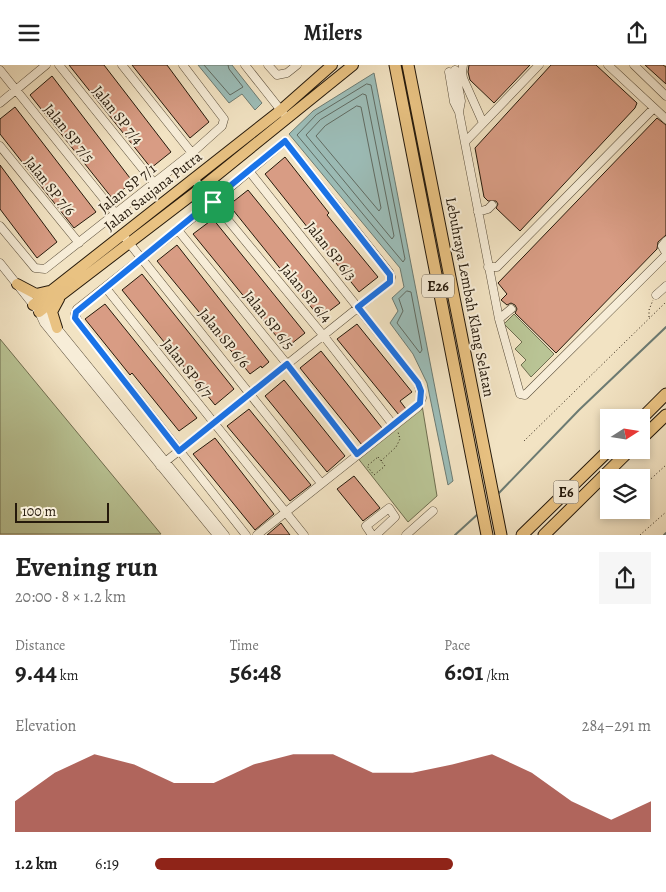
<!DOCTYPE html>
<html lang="en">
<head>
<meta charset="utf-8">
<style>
  :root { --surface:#fff; --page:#f6f6f6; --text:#222; --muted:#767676; --accent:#8f2418 }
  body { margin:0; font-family:Alegreya,serif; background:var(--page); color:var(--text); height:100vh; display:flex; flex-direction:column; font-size:19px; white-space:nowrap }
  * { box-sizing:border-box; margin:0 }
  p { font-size:16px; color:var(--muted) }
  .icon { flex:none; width:28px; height:28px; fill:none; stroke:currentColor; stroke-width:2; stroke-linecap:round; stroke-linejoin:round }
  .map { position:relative; height:470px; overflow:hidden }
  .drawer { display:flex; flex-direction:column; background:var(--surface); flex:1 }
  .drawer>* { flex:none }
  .needle { width:32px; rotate:78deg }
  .controls { position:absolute; left:600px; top:344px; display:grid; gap:10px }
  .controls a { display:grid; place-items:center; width:50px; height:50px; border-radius:0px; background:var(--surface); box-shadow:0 2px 8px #0003; font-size:25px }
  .scale { position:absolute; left:15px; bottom:12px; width:94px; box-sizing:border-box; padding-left:5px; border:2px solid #25190b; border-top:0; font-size:14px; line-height:18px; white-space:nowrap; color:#25190b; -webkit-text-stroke:4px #f7edd8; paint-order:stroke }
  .pin { position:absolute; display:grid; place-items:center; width:42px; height:42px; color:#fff; margin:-21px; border-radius:10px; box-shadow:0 2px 8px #0006 }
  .round { display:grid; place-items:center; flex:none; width:52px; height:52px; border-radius:0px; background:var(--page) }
  .headline { display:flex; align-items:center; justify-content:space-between; height:85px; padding:0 15px }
  h1 { font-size:28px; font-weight:700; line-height:38px }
  .stats { display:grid; grid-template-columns:repeat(3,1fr); gap:8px; height:85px; padding:5px 15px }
  .stats div { display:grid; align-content:center }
  .stats b { font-size:25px; font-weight:700 }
  .stats small { font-size:14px; font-weight:400 }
  .stats p { font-size:14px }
  .chart { height:140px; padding:10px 15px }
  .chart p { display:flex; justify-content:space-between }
  .chart svg { width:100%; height:90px; margin-top:5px; fill:var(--accent); opacity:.7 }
  ul { padding:0 15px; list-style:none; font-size:16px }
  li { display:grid; grid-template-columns:80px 60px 1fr; align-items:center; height:38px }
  li i { height:12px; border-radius:6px; background:var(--accent) }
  header { display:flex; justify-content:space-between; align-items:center; height:65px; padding:0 15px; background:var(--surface); font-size:22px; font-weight:700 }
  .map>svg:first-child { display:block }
  .green { fill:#b9c495; stroke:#6f6e50 }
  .water { fill:#9cbdb8; stroke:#6c7b73 }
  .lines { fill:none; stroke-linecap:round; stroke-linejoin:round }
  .shore { stroke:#606b62; stroke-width:1 }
  .stream { stroke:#6c7b73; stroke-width:2 }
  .building { fill:#d89c84; stroke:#25190b }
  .minor-casing { stroke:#584c39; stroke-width:9 }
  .major-casing { stroke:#25190b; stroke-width:12 }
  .highway-casing { stroke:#25190b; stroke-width:13 }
  .path { stroke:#25190b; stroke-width:1; stroke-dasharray:1 2.5; stroke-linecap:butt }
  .minor { stroke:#f7edd8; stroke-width:8 }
  .major { stroke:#e9c282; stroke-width:10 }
  .highway { stroke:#e9c282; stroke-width:11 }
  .route-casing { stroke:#fff; stroke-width:10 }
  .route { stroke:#1a73e8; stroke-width:6 }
  .labels { text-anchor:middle; stroke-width:4; stroke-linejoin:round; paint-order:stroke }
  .shield { fill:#f7edd8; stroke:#645948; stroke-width:1 }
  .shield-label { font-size:14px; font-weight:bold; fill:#25190b }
  .street-label { font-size:15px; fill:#25190b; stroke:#f7edd8 }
</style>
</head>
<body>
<header><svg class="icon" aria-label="menu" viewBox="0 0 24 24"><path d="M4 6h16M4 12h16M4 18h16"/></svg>Milers<svg class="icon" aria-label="share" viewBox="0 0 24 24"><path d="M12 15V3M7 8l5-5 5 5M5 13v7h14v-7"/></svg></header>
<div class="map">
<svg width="666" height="470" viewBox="0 0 666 470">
  <rect width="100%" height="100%" fill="#f2e3c3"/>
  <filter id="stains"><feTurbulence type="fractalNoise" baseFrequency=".004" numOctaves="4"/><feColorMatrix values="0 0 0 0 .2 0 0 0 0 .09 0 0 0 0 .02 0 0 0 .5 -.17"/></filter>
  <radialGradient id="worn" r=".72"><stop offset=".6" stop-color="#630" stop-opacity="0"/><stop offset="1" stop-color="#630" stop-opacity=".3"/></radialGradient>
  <path class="green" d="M514,249L554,289L531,312L521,300L526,295L515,284L522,277L504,259Z
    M0,274L161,469H0Z
    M422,340L437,431L408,457L357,392Z"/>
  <path class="water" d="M198,0H232L262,38L255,45L242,29L229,38Z
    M374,8L453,416L448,420L427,318L413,289L390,258L398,246L392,233L404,222L400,203L289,69L313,46Z"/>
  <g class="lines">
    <path class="shore" d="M204,0L230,30L243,22L229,4L228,0
      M367,19L371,20L405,194L403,197L297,70L316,50Z
      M363,29L366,30L394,171L392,174L306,70L320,55Z
      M357,41L361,42L381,143L379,146L316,71L325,61Z
      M407,226L411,227L422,285L420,288L397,258L403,246L399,234Z"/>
    <path class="stream" d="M498,429L579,345L666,262
      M455,470L479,448
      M664,470L666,468"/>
  </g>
  <path class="building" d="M69,0H104L171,87L151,103Z
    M132,0H167L209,57L190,73Z
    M469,0H530L494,38L470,15L468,7Z
    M551,0H596L637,38L635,43L520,166L496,143L498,139L496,136H488L484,132L475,83Z
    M645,0H663L666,2V19Z
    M52,11L133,117L112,133L30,30Z
    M15,42L96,147L74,163L0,69V54Z
    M657,53L666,60V170L658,177L657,184L556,288L515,248L517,244L515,240L511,238L507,240L501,235L507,229L498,218Z
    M285,92L329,148L327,150L378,212L359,227L265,109Z
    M0,100L57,177L37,193L0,144Z
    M248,125L340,238L320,253L229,140Z
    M213,154L305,268L286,283L193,169Z
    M177,180L269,297L262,303L261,301L250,309L157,196Z
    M142,209L234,324L215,340L122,225Z
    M105,239L197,353L179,366L132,308L130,310L85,254Z
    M357,259L412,327L400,336L406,344L399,350L337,274Z
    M321,286L382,363L362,380L300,303Z
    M284,315L345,391L327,407L265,331Z
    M249,344L311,420L290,436L227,361Z
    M215,373L274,449L255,465L193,389Z
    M354,411L380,443L363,456L337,424Z
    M281,458L290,470H267Z"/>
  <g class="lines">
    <defs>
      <path id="minor" d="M59,0L154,118
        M122,0L192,88
        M245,0L283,48
        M268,0L277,10L287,8L297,0
        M463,0L462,7L463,13L483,58
        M608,0L666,54
        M634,0L666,31
        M0,5L116,149
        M449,7L454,37L459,47L461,36L455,5
        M0,38L46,0
        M459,47L499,254L520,329L525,330L666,190
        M465,77L539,0
        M0,81L79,178
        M249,106L418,318L422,333L418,342L257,470
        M194,114L323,270L394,361
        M478,147L488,144L492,140
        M0,161L35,203L45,204L192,88L222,61L224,54L183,0
        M177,164L287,299L357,389
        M122,169L321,418
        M666,176L662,181L666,188
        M0,198L39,247L49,253L57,263L225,470
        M488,202H497L654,43
        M105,222L304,470
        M656,230L666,221
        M39,247L44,258L217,470
        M499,254L511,244
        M160,401L390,217L391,212L389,207L285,76L213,137L77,244L75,249L78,257L246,470
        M372,470L366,461L389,443L395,452L376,470
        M406,470L433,446"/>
      <path id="major" d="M17,219L36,229L49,226
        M33,240L281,45L332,0
        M39,247L201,123L353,0
        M57,263L52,247L59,234"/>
      <path id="highway" d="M395,0L487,470
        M408,0L501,470
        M641,354L666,329
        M641,374L666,350
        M522,470L609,385
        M544,470L630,385"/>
    </defs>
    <use href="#minor" class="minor-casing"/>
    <use href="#major" class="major-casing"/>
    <use href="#highway" class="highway-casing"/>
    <path class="path" d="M649,252V245L653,235
      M524,376L666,237
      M378,392L385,401L374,410L367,401Z
      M381,396L396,382L400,374L398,367
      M641,423L666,400
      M640,470L666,447"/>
    <use href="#minor" class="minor"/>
    <use href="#major" class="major"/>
    <use href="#highway" class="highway"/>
  </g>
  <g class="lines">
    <defs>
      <path id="route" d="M285,76L390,210V217L358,242L418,318L421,326L420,338L357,389L287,299L179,386L78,257L75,253L76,247Z"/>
    </defs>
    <use href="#route" class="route-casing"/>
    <use href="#route" class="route"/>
  </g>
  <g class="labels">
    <g class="shield">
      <rect x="422" y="209.5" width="32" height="23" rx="4"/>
      <rect x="553.5" y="415.5" width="25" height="23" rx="4"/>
    </g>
    <g class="shield-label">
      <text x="438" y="226">E26</text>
      <text x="566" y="432">E6</text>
    </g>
    <g class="street-label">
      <text transform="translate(118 50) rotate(51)" y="5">Jalan SP 7/4</text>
      <text transform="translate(69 68) rotate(51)" y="5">Jalan SP 7/5</text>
      <text transform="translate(50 121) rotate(51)" y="5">Jalan SP 7/6</text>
      <text transform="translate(127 123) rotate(-39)" y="5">Jalan SP 7/1</text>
      <text transform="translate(153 126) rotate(-38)" y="5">Jalan Saujana Putra</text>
      <text transform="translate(331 186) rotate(51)" y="5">Jalan SP 6/3</text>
      <text transform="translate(306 228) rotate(50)" y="5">Jalan SP 6/4</text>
      <text transform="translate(470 232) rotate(79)" y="5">Lebuhraya Lembah Klang Selatan</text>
      <text transform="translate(269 255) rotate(51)" y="5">Jalan SP 6/5</text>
      <text transform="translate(224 273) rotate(51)" y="5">Jalan SP 6/6</text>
      <text transform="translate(187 303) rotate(51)" y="5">Jalan SP 6/7</text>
    </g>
  </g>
  <rect width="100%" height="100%" filter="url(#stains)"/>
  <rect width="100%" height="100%" fill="url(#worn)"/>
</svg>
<div class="controls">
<a><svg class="needle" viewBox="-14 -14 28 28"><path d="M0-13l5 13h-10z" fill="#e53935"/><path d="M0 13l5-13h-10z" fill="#767676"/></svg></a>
<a><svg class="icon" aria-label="layers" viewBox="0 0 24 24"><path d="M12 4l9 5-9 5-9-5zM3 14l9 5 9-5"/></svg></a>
</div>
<div class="scale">100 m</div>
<div class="pin" style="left:213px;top:137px;background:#1e9e55"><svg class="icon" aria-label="arrive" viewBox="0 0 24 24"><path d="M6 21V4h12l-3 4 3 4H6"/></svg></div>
</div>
<section class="drawer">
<div class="headline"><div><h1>Evening run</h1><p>20:00 · 8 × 1.2 km</p></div><a class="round"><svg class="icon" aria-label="share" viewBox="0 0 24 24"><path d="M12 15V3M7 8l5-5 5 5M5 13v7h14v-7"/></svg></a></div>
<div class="stats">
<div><p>Distance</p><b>9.44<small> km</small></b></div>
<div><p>Time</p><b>56:48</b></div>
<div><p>Pace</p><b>6:01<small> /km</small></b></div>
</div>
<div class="chart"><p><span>Elevation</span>284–291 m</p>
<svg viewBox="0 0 160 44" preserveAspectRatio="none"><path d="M0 44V29L10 15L20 6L30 11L40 20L50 20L60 11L70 6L80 6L90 15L100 15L110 11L120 6L130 15L140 29L150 38L160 29V44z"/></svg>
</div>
<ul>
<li><b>1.2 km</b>6:19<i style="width:60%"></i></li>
</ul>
</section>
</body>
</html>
